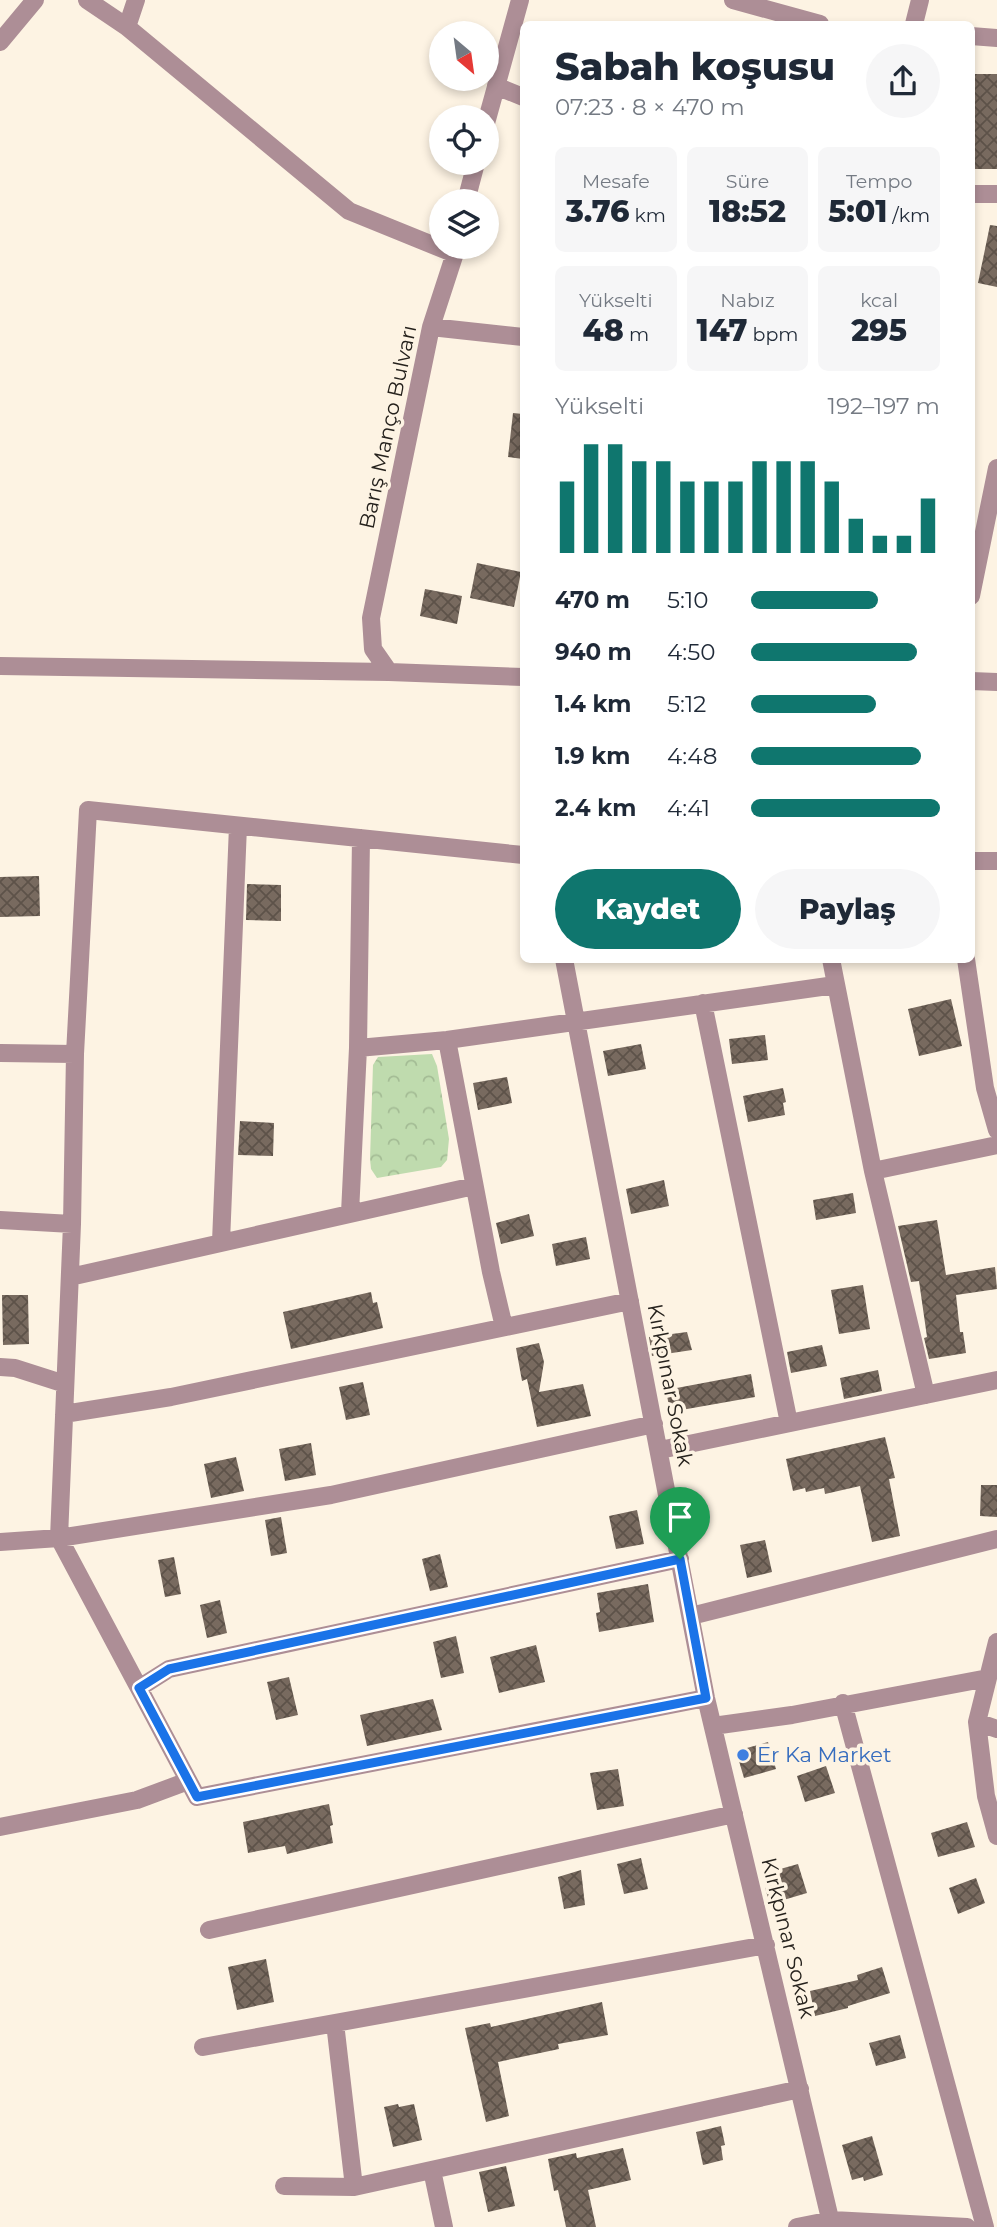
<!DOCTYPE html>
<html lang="tr">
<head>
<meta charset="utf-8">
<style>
  :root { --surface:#fff; --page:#f6f6f7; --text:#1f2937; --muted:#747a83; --accent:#0f766e }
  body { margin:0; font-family:Montserrat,sans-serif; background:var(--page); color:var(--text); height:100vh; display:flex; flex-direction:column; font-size:26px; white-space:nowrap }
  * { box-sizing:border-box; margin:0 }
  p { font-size:23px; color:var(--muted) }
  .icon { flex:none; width:38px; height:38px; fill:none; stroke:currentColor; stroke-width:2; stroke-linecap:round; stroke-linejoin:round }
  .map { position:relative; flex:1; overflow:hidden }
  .sheet { position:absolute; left:520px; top:21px; width:455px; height:942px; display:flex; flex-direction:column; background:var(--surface); border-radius:10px; box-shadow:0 4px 10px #0003 }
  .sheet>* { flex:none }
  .needle { width:46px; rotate:151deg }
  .controls { position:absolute; left:429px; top:21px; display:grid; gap:14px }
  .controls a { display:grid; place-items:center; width:70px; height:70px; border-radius:50%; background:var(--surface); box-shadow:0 4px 10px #0003; font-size:35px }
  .pin { position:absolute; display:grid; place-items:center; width:60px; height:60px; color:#fff; margin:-72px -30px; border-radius:50% 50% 50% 0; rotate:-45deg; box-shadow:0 0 7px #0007 }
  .pin .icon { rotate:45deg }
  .round { display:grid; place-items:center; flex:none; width:74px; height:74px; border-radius:37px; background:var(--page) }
  .head { display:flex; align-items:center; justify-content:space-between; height:119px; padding:0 35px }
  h1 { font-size:38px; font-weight:800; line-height:52px }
  .figures { display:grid; grid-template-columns:repeat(3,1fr); gap:10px; height:119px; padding:7px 35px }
  .figures div { display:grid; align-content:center; border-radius:10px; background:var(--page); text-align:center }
  .figures b { font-size:30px; font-weight:800 }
  .figures small { font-size:19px; font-weight:400 }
  .figures p { font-size:19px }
  .chart { height:196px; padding:14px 35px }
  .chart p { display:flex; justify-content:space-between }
  .chart svg { width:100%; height:126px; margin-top:7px; stroke:var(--accent); stroke-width:6 }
  .cta { display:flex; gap:14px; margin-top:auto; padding:14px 35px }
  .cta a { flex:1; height:80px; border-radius:42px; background:var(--accent); color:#fff; font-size:28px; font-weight:800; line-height:80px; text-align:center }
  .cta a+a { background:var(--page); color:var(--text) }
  ul { padding:0 35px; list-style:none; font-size:23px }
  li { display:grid; grid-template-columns:112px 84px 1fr; align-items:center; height:52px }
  li i { height:18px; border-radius:9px; background:var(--accent) }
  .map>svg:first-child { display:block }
  .park { fill:url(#park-crowns) }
  .building { fill:url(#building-cross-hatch) }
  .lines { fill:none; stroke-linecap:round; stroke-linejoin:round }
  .minor { stroke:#ad8e96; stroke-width:18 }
  .route-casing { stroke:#fff; stroke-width:14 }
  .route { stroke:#1a73e8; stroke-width:9 }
  .shop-dot { fill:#3f7fe0; stroke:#fdf3e3; stroke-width:2.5 }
  .labels { text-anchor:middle; stroke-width:7; stroke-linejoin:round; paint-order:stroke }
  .street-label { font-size:21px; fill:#25211c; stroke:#fdf3e3 }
  .shop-label { font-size:21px; fill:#366cbe; stroke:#fdf3e3; text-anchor:start }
</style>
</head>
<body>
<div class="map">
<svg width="997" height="2227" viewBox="0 0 997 2227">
  <defs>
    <pattern id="park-crowns" width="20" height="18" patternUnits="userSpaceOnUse" patternTransform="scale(1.75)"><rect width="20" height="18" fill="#bfdbae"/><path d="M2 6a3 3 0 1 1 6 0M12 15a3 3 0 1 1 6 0" fill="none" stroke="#a4bc95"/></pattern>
    <pattern id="building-cross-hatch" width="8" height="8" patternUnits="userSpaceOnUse" patternTransform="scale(1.75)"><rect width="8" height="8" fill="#786a5f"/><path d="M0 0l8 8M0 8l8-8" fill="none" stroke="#5d5249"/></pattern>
  </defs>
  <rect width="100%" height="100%" fill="#fdf3e3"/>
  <path class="park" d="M432,1054L437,1066L449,1139L447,1160L441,1167L377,1178L371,1169L370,1159L373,1065L378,1057Z"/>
  <path class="building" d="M971,74H997V169H971Z
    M990,225L997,226V287L978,283Z
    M513,413L523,414V459L508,457Z
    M477,563L521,572L514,607L470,598Z
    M425,589L462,596L457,624L420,616Z
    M39,876L40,916L0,917V877Z
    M247,884L281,885V921L246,920Z
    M951,999L962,1046L919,1056L908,1009Z
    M765,1035L768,1060L732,1064L729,1039Z
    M641,1044L646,1069L608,1076L603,1051Z
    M507,1077L512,1103L478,1110L473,1083Z
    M783,1088L786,1102L783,1103L785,1115L748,1122L743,1096Z
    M240,1121L274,1123L273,1156L238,1155Z
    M664,1180L669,1206L631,1214L626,1189Z
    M853,1193L856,1213L816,1220L813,1200Z
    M529,1214L534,1236L501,1244L496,1223Z
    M937,1220L946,1275L995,1267L997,1289L956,1295L960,1332H963L966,1353L929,1359L924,1338L927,1337L919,1281L911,1282L898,1226Z
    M586,1237L590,1259L556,1266L552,1244Z
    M863,1285L870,1329L839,1334L831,1290Z
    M371,1292L373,1303L377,1302L383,1328L291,1349L283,1312Z
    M2,1295H28L29,1344L3,1345Z
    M687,1332L692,1350L652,1356L649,1337Z
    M539,1343L544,1362L539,1392L583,1384L591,1416L537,1427L527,1379L522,1381L516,1348Z
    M822,1345L827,1366L791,1373L787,1352Z
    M878,1370L882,1391L844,1399L840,1378Z
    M751,1374L755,1397L670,1412L666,1390Z
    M363,1382L370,1415L346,1420L339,1387Z
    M885,1437L895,1478L889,1479L900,1536L872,1542L860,1486L825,1494L824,1488L806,1492L805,1488L793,1491L786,1459Z
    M311,1443L316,1475L285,1481L279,1449Z
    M236,1457L244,1491L211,1498L204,1464Z
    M981,1485H997V1517L980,1516Z
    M637,1510L644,1544L616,1549L609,1516Z
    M281,1517L287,1553L271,1556L265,1520Z
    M765,1540L772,1572L747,1578L740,1545Z
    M440,1554L448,1587L430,1591L422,1559Z
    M174,1557L181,1594L165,1597L158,1560Z
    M648,1584L654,1622L599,1632L596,1613L600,1612L597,1593Z
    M220,1600L227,1633L207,1638L200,1605Z
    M456,1636L464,1673L441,1678L433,1642Z
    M536,1645L545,1682L499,1693L490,1657Z
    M289,1677L298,1715L276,1720L267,1682Z
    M433,1699L442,1730L367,1746L360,1715Z
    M768,1742L776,1769L744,1778L736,1751Z
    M826,1766L835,1793L805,1802L797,1776Z
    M618,1769L624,1806L597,1810L590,1773Z
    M329,1804L333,1825L330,1826L333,1843L287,1854L285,1846L248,1853L243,1822Z
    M967,1822L975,1847L938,1857L931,1833Z
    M641,1858L648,1889L624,1894L617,1864Z
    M798,1864L807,1893L770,1904L765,1888L771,1887L766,1873Z
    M581,1870L585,1905L564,1909L558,1877Z
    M976,1878L985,1903L958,1914L949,1888Z
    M266,1959L274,2002L237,2010L228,1967Z
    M882,1967L890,1993L848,2006V2008L815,2016L810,1991L858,1980L857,1975Z
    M602,2002L608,2035L558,2044L559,2049L498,2062L509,2116L486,2122L465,2028L490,2023L491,2027Z
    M900,2035L906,2058L876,2066L869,2043Z
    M398,2104L399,2107L414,2104L422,2140L393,2147L384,2107Z
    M721,2126L725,2145L721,2146L723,2160L703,2165L696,2132Z
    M872,2136L883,2175L864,2181L863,2177L852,2180L842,2145Z
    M623,2148L631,2180L588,2190L596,2227H566L558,2190L554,2191L548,2159L576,2153L577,2158Z
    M506,2166L515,2206L488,2212L479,2172Z"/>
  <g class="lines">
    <path class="minor" d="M87,0L127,27L349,211L455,254
      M733,0L820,24
      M914,24L920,0
      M127,27L136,0
      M971,36L997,38
      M0,42L35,0
      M496,86L523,97
      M486,123L520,0
      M971,194H997
      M466,201L476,163
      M457,247L431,327L371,618L373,649L389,672L523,677
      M431,327L523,337
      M971,596L997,468
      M0,666L389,672
      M971,681L997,682
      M523,855L88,810L75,1054L72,1224L59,1538L197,1797L706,1698
      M971,861H997
      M564,959L706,1698L832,2227
      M831,959L873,1171L926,1395
      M966,959L985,1088L997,1130
      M703,1003L789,1423
      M447,1040L491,1272L504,1327
      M358,1048L447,1040L835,985
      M0,1053L75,1054
      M873,1171L997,1145
      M350,1213L358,1048L361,838
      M0,1220L72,1224
      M221,1242L238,826
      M70,1277L474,1186
      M0,1367L15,1368L65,1384
      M64,1414L171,1397L630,1301
      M660,1450L997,1380
      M0,1542L59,1538L331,1495L654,1424
      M691,1616L997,1539
      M997,1642L977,1722L986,1796L997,1836
      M139,1688L169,1669L680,1559
      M843,1703L985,2227
      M977,1722L997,1729
      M713,1726L792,1715L988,1678
      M0,1827L137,1800L188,1781
      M209,1930L734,1814
      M335,2023L354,2187L800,2089
      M203,2047L766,1945
      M432,2170L444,2227
      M284,2186L354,2187
      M797,2227L832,2220L967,2227"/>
  </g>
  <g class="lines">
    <defs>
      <path id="route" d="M680,1559L706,1698L197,1797L139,1688L169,1669Z"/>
    </defs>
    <use href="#route" class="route-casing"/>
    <use href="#route" class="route"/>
  </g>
  <circle class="shop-dot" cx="743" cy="1755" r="7"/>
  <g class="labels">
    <g class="street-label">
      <text transform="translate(388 427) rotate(-78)" y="7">Barış Manço Bulvarı</text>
      <text transform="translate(670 1385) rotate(79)" y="7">Kırkpınar Sokak</text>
      <text transform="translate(788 1938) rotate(76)" y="7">Kırkpınar Sokak</text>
    </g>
    <g class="shop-label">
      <text x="757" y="1762">Er Ka Market</text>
    </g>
  </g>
</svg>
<div class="controls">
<a><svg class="needle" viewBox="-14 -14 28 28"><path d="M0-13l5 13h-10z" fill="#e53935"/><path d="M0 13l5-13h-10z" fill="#747a83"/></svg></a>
<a><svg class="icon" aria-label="locate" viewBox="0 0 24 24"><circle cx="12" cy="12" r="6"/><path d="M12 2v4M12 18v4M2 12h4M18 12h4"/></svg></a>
<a><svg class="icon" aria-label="layers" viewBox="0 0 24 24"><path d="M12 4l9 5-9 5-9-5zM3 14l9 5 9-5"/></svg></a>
</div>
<div class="pin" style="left:680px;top:1559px;background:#1e9e55"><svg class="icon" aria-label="arrive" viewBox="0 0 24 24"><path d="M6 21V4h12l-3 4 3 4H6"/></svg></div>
<section class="sheet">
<div class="head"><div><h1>Sabah koşusu</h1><p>07:23 · 8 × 470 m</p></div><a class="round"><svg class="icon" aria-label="share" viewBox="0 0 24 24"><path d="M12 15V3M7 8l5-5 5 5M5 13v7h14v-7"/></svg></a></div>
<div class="figures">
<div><p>Mesafe</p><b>3.76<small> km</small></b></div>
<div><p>Süre</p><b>18:52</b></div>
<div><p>Tempo</p><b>5:01<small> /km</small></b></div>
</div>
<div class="figures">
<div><p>Yükselti</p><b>48<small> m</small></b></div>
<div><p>Nabız</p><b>147<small> bpm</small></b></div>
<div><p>kcal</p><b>295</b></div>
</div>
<div class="chart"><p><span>Yükselti</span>192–197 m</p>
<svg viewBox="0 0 160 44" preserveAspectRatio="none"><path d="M5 44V19M15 44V6M25 44V6M35 44V12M45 44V12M55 44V19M65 44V19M75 44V19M85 44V12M95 44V12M105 44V12M115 44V19M125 44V32M135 44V38M145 44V38M155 44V25"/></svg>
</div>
<ul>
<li><b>470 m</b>5:10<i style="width:67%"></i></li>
<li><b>940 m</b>4:50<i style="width:88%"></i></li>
<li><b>1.4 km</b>5:12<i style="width:66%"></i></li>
<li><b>1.9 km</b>4:48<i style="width:90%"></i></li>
<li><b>2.4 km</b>4:41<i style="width:100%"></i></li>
</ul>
<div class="cta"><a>Kaydet</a><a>Paylaş</a></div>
</section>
</div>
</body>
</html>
